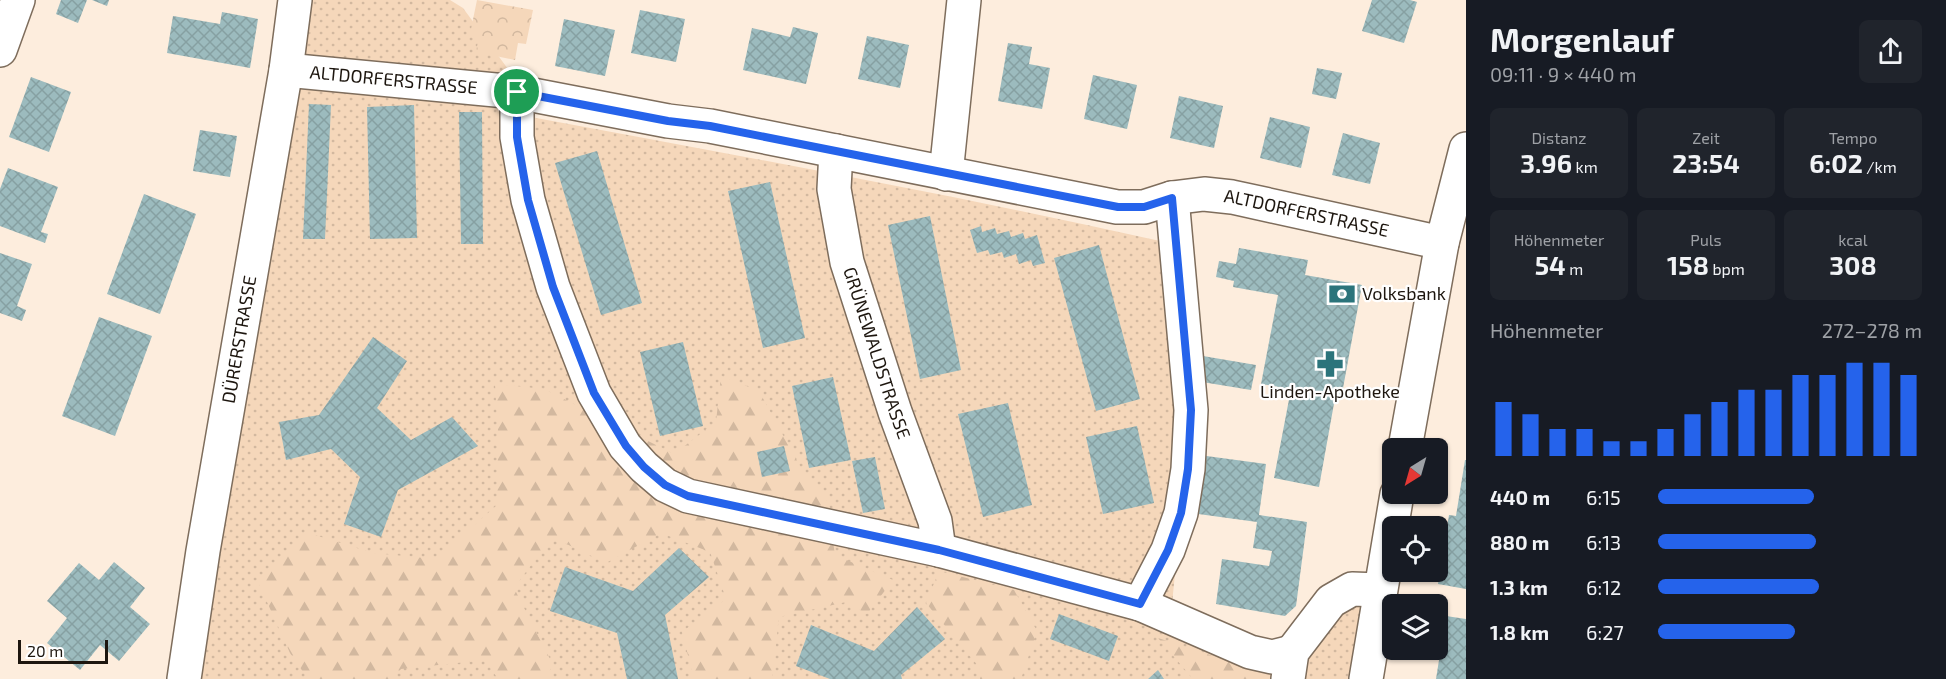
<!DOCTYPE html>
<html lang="de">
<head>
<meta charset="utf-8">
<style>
  :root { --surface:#171b24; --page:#20242c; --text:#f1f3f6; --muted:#9ea1a6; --accent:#2563eb }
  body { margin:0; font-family:"Exo 2",sans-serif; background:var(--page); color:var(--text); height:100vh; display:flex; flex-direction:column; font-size:22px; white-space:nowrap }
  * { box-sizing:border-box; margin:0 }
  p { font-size:20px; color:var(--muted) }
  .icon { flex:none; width:33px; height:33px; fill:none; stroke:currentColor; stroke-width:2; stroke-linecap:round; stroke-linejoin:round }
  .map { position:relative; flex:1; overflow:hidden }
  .details { display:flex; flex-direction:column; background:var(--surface); width:480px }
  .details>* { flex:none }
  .needle { width:39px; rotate:217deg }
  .buttons { position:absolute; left:1382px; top:438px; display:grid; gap:12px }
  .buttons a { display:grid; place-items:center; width:66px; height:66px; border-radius:9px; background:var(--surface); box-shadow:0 2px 4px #0004; font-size:30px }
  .scale { position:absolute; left:18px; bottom:15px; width:90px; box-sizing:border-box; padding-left:6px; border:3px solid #1d160f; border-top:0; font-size:16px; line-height:21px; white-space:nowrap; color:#1d160f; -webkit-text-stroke:4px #fff; paint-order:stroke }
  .pin { position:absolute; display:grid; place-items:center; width:51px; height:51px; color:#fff; margin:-26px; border:3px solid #fff; border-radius:50%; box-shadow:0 2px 6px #0007 }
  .round { display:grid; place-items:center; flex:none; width:63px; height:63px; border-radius:9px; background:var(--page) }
  .head { display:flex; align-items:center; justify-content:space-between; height:102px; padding:0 24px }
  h1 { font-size:33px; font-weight:700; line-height:45px }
  .figures { display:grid; grid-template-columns:repeat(3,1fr); gap:9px; height:102px; padding:6px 24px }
  .figures div { display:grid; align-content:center; border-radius:9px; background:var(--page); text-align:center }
  .figures b { font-size:26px; font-weight:700 }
  .figures small { font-size:16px; font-weight:400 }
  .figures p { font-size:16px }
  .chart { height:168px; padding:12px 24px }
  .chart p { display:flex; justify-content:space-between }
  .chart svg { width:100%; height:108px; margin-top:6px; stroke:var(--accent); stroke-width:6 }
  ul { padding:0 24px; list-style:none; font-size:20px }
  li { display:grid; grid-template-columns:96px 72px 1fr; align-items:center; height:45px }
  li i { height:15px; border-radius:8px; background:var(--accent) }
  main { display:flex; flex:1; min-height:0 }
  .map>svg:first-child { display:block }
  .grass { fill:url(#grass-dots) }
  .forest { fill:url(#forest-firs) }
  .park { fill:url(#park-crowns) }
  .building { fill:url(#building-cross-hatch) }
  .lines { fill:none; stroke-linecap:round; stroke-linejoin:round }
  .street-casing { stroke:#7e6d5c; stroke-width:36 }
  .secondary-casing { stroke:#7e6d5c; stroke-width:36 }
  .street { stroke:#fff; stroke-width:33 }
  .secondary { stroke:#fff; stroke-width:33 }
  .route-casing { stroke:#fff; stroke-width:12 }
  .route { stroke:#2563eb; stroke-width:8 }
  .labels { text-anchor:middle; stroke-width:4.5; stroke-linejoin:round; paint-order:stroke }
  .street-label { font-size:18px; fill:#1d160f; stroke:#fff }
  .poi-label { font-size:18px; fill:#1d160f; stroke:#fff; text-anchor:start }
</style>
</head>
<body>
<main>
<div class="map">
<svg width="1466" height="679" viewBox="0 0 1466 679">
  <defs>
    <pattern id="grass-dots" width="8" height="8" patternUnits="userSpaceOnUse" patternTransform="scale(1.5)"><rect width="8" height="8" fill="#f5d7ba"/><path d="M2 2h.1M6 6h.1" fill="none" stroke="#d2b89f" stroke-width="1.8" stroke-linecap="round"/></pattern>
    <pattern id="forest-firs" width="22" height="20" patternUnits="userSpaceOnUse" patternTransform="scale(1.5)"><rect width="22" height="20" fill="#f5d7ba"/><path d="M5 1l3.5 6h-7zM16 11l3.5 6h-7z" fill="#d2b89f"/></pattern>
    <pattern id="park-crowns" width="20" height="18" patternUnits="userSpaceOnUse" patternTransform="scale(1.5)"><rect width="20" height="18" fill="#f5d7ba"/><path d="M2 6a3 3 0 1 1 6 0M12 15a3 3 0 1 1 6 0" fill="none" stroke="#d2b89f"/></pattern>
    <pattern id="building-cross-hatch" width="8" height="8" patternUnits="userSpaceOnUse" patternTransform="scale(1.5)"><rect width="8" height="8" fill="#9cbbbe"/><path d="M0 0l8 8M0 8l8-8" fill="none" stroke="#86a0a2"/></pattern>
  </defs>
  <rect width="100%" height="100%" fill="#fdeddd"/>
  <path class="grass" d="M285,0H450L463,8L511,73L498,111C719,152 941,192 1160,241L1171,256L1181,513L1172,604L1292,652L1331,601L1380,590L1365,679H170Z"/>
  <path class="forest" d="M721,376L759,391L803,472L826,495L835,555L893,580L867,614L846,602L779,617L772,679H694L682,632L726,599L710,552L661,533L606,563L552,537L514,588L553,665L545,679H498L485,660L401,669L393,679H308L290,653L258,582L305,532L373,553L436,559L497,505L498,433L495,384L544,389L674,454L716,422Z
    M939,571L1014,590L1037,631L1021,679H980L979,667L926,603Z
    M1158,638L1274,676L1273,679H1193Z"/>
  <path class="park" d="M477,0L533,10L526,44L518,43L515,60L476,52L479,36L470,34Z"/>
  <path class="building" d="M61,0H87L78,23L56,14Z
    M92,0H109L107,6Z
    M1372,0H1410L1417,2L1404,43L1362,31Z
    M640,10L685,19L676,62L631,53Z
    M222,12L258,19L250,68L167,53L173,16L220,24Z
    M564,19L615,30L605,76L555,66Z
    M793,27L818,33L806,84L743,70L752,28L790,37Z
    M867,36L909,45L900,88L858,79Z
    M1008,43L1032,47L1029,64L1050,68L1042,109L998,101Z
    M1317,68L1342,73L1336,99L1312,94Z
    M1093,75L1137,85L1127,129L1084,119Z
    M31,77L71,92L49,152L9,137Z
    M1179,96L1223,106L1214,148L1170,138Z
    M309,104L331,105L325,239H303Z
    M414,105L417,238L370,239L367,107Z
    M459,112H482L483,244H461Z
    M1270,117L1310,127L1301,168L1260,158Z
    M200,130L237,136L230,177L193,171Z
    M1343,133L1380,143L1370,184L1332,175Z
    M597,151L642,303L601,315L555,163Z
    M8,168L58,187L41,232L48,234L45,243L0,226V189Z
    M770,182L805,338L763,348L728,191Z
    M144,194L196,214L160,314L107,294Z
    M930,216L961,370L920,379L888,225Z
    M981,226L982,232L995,228L997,234L1009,231L1011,237L1023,233L1025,239L1037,235L1045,263L1033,266L1031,260L1019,264L1016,254L1004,258L1002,252L990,255L988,250L977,253L970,230Z
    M1099,245L1140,399L1096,411L1054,258Z
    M1239,248L1308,260L1305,275L1362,285L1341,399L1335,398L1319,487L1274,478L1291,389L1261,384L1278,295L1233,287L1234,281L1216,277L1219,261L1236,264Z
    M0,253L32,264L17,306L26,310L22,321L0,313Z
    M99,317L152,336L115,436L62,416Z
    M373,337L407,361L377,408L411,440L452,417L478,446L398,490L381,537L344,524L360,477L331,449L286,460L279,422L319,415Z
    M683,342L703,426L660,436L640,352Z
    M1197,355L1256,365L1251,390L1202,382Z
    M833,377L851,460L809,468L792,386Z
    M1008,403L1032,505L983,517L958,414Z
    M1137,426L1154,503L1103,514L1086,437Z
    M784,446L790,471L762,477L757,452Z
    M1199,455L1266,464L1259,515L1307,522L1296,606L1285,616L1216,604L1222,559L1269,566L1272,551L1253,548L1257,522L1191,513Z
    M875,457L885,509L863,513L852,461Z
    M1465,460H1466V589L1438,584L1449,515L1456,516Z
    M679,548L709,577L665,615L678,679H627L617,633L550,611L565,567L633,591Z
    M114,562L145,588L130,607L150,624L119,661L100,645L80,670L47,643L67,618L47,601L79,563L99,580Z
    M917,607L945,639L901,675L902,679H830L796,666L811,625L874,651Z
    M1059,614L1118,636L1109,661L1050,639Z
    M1446,616L1466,619V679H1436Z
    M1158,670L1164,679H1148Z"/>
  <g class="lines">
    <defs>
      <g id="street">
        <path id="s1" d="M286,70L517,92L668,121L710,126L1117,207H1144L1172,198L1204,194L1232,197L1442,243"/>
        <path d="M517,92V137L528,200L553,287L594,393L625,446L644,467L665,485L688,496L939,550L1140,604L1250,652L1272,657L1292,652"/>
        <path id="s2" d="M836,151L834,189L847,262L895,412L935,521L939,550"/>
        <path d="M946,174L964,0"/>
        <path d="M1140,604L1168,550L1181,513L1188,469L1191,410L1172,198"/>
        <path id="s3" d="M184,679L203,551L286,70L295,0"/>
        <path d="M1288,679L1292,652L1331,601L1352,589L1380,590"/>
      </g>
      <path id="secondary" d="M0,50L18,0
        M1405,448L1442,243L1466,149
        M1366,679L1397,494"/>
    </defs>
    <use href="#street" class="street-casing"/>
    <use href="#secondary" class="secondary-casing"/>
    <use href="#street" class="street"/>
    <use href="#secondary" class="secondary"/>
  </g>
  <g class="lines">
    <defs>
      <path id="route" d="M517,92L668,121L710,126L1118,207H1144L1172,198L1191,410L1188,469L1181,513L1168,550L1140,604L939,550L688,496L665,485L644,467L626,446L594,393L553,287L528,200L517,137Z"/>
    </defs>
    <use href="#route" class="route-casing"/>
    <use href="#route" class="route"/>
  </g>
  <defs>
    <symbol id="bank-bare" viewBox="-9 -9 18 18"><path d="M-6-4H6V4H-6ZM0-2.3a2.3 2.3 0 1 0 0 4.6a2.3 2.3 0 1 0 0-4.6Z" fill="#2b747b" stroke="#fff" stroke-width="2.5" paint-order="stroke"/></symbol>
    <symbol id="pharmacy-bare" viewBox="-9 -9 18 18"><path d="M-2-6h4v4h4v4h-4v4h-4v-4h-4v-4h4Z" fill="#2b747b" stroke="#fff" stroke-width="2.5" paint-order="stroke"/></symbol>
  </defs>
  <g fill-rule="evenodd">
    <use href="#bank-bare" x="1323" y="275" width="38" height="38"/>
    <use href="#pharmacy-bare" x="1311" y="345" width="38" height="38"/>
  </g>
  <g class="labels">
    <g class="street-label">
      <text dy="6" stroke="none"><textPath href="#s1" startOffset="108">ALTDORFERSTRASSE</textPath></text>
      <text dy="6" stroke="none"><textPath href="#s1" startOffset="1036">ALTDORFERSTRASSE</textPath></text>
      <text dy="6" stroke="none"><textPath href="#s3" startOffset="344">DÜRERSTRASSE</textPath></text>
      <text dy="6" stroke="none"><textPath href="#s2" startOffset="208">GRÜNEWALDSTRASSE</textPath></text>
    </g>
    <g class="poi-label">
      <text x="1362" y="300">Volksbank</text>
      <text x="1330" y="398" text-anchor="middle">Linden-Apotheke</text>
    </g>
  </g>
</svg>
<div class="buttons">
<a><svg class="needle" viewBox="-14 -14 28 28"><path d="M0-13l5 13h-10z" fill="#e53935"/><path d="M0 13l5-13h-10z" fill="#9ea1a6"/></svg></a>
<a><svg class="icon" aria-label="locate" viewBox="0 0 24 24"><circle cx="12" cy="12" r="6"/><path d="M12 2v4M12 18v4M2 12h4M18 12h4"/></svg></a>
<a><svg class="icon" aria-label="layers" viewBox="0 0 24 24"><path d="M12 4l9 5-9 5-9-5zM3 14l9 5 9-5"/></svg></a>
</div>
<div class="scale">20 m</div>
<div class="pin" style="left:517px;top:92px;background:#1e9e55"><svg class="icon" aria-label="arrive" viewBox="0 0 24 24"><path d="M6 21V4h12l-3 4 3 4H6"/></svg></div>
</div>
<section class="details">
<div class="head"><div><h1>Morgenlauf</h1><p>09:11 · 9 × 440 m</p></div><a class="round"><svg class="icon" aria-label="share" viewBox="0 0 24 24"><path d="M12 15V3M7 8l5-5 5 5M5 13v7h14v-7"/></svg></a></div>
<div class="figures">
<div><p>Distanz</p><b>3.96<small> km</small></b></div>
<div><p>Zeit</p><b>23:54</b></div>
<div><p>Tempo</p><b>6:02<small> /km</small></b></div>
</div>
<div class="figures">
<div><p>Höhenmeter</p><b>54<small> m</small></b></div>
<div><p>Puls</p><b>158<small> bpm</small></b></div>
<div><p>kcal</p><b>308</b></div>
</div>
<div class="chart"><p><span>Höhenmeter</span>272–278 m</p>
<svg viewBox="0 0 160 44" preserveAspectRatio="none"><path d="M5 44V22M15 44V27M25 44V33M35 44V33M45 44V38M55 44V38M65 44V33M75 44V27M85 44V22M95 44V17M105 44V17M115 44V11M125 44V11M135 44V6M145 44V6M155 44V11"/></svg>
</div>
<ul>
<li><b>440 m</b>6:15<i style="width:59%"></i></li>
<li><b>880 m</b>6:13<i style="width:60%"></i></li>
<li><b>1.3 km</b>6:12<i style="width:61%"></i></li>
<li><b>1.8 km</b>6:27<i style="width:52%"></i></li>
</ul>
</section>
</main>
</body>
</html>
